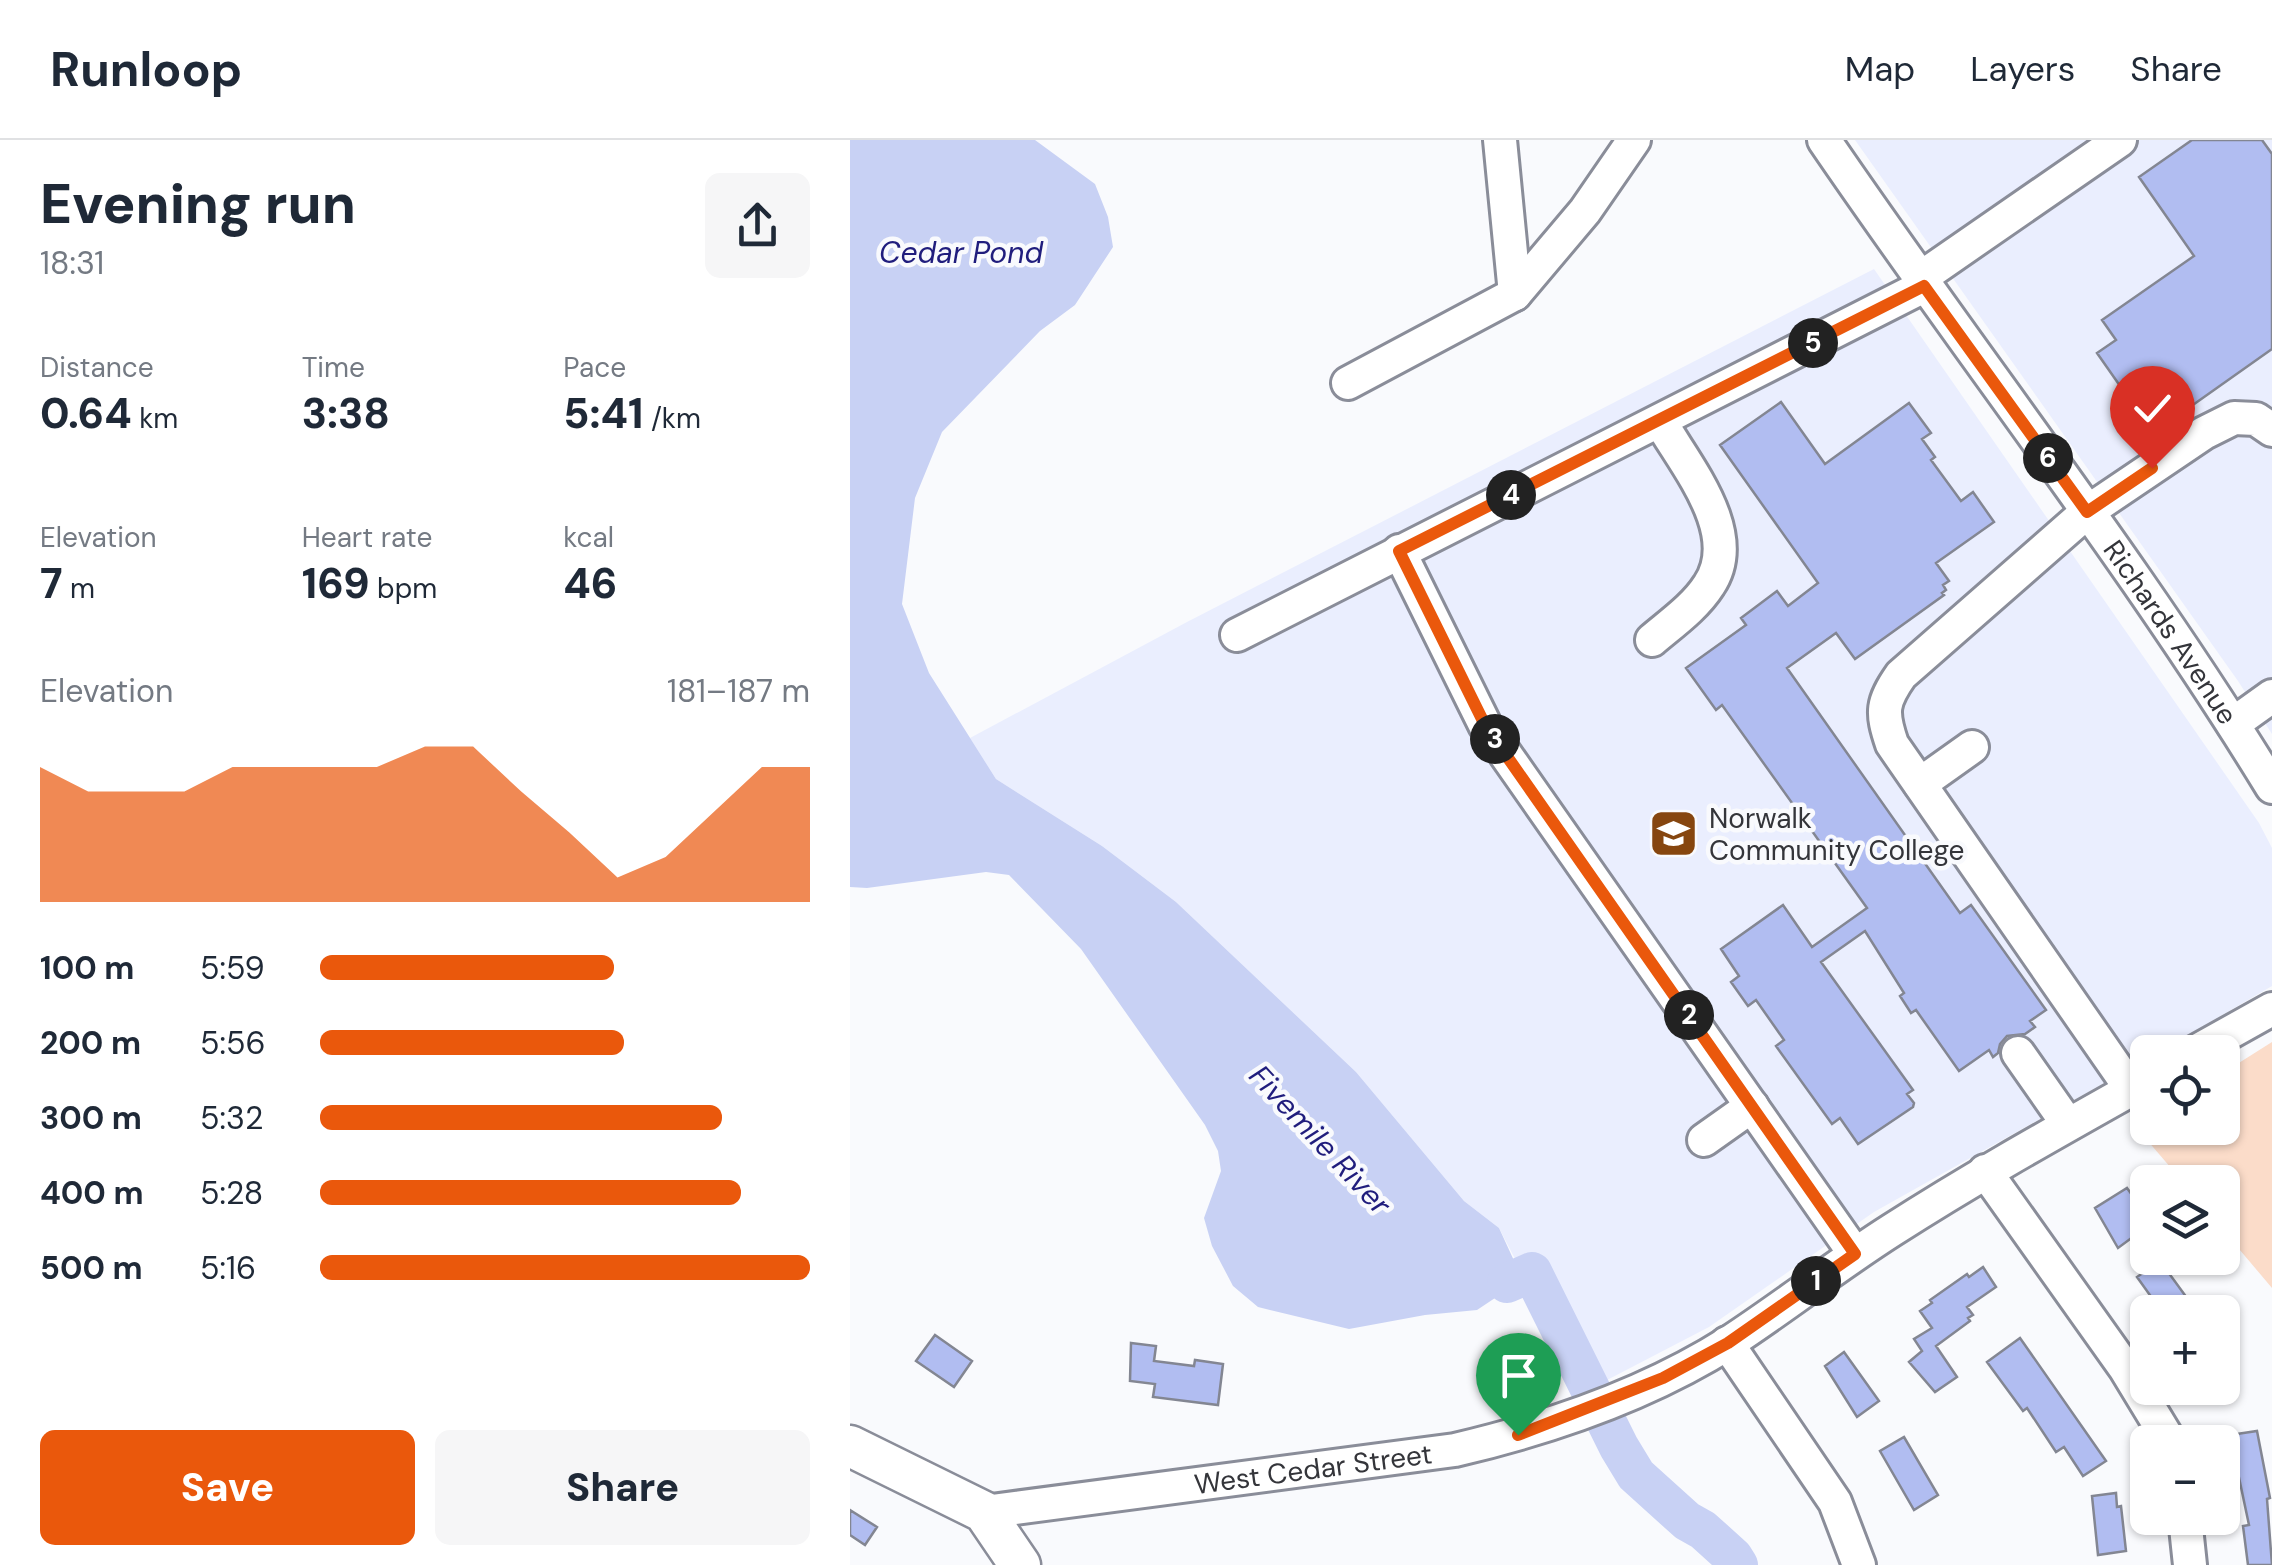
<!DOCTYPE html>
<html lang="en">
<head>
<meta charset="utf-8">
<style>
  :root { --surface:#fff; --page:#f6f6f7; --text:#1f2937; --muted:#747a83; --line:#e0e1e3; --accent:#ea580c }
  body { margin:0; font-family:"DM Sans",sans-serif; background:var(--page); color:var(--text); height:100vh; display:flex; flex-direction:column; font-size:38px; white-space:nowrap }
  * { box-sizing:border-box; margin:0 }
  p { font-size:32px; color:var(--muted) }
  .icon { flex:none; width:55px; height:55px; fill:none; stroke:currentColor; stroke-width:2; stroke-linecap:round; stroke-linejoin:round }
  .map { position:relative; flex:1; overflow:hidden }
  .side { display:flex; flex-direction:column; background:var(--surface); width:850px }
  .side>* { flex:none }
  .controls { position:absolute; left:1280px; top:895px; display:grid; gap:20px }
  .controls a { display:grid; place-items:center; width:110px; height:110px; border-radius:15px; background:var(--surface); box-shadow:0 2px 8px #0004; font-size:50px }
  .pin { position:absolute; display:grid; place-items:center; width:85px; height:85px; color:#fff; margin:-102px -42px; border-radius:50% 50% 50% 0; rotate:-45deg; box-shadow:0 0 10px #0007 }
  .pin .icon { rotate:45deg }
  .km { position:absolute; width:50px; height:50px; margin:-25px; border-radius:50%; background:#222; color:#fff; font-size:28px; line-height:50px; text-align:center }
  .round { display:grid; place-items:center; flex:none; width:105px; height:105px; border-radius:15px; background:var(--page) }
  .summary { display:flex; align-items:center; justify-content:space-between; height:170px; padding:0 40px }
  h1 { font-size:55px; font-weight:800; line-height:75px }
  .metrics { display:grid; grid-template-columns:repeat(3,1fr); gap:15px; height:170px; padding:10px 40px }
  .metrics div { display:grid; align-content:center }
  .metrics b { font-size:42px; font-weight:800 }
  .metrics small { font-size:28px; font-weight:400 }
  .metrics p { font-size:28px }
  .chart { height:280px; padding:20px 40px }
  .chart p { display:flex; justify-content:space-between }
  .chart svg { width:100%; height:180px; margin-top:10px; fill:var(--accent); opacity:.7 }
  .cta { display:flex; gap:20px; margin-top:auto; padding:20px 40px }
  .cta a { flex:1; height:115px; border-radius:15px; background:var(--accent); color:#fff; font-size:40px; font-weight:800; line-height:115px; text-align:center }
  .cta a+a { background:var(--page); color:var(--text) }
  ul { padding:0 40px; list-style:none; font-size:32px }
  li { display:grid; grid-template-columns:160px 120px 1fr; align-items:center; height:75px }
  li i { height:25px; border-radius:12px; background:var(--accent) }
  header { display:flex; align-items:center; gap:60px; box-sizing:border-box; height:140px; padding:0 50px; background:var(--surface); border-bottom:2px solid var(--line) }
  header strong { font-size:48px }
  nav { display:flex; gap:55px; margin-inline-start:auto; font-size:35px }
  main { display:flex; flex:1; min-height:0 }
  .map>svg:first-child { display:block }
  .built { fill:#eaeefe }
  .green { fill:#fbdcc9 }
  .water { fill:#c8d1f4 }
  .lines { fill:none; stroke-linecap:round; stroke-linejoin:round }
  .river { stroke:#c8d1f4; stroke-width:40 }
  .building { fill:#b1bdf1; stroke:#838692; stroke-width:2.5 }
  .minor-casing { stroke:#8a8d99; stroke-width:38 }
  .major-casing { stroke:#8a8d99; stroke-width:45 }
  .minor { stroke:#fff; stroke-width:32 }
  .major { stroke:#fff; stroke-width:40 }
  .route-casing { stroke:#fff; stroke-width:20 }
  .route { stroke:#ea580c; stroke-width:12 }
  .labels { text-anchor:middle; stroke-width:9; stroke-linejoin:round; paint-order:stroke }
  .street-label { font-size:28px; fill:#34353a; stroke:#f9fafd }
  .poi-label { font-size:28px; fill:#34353a; stroke:#f9fafd; text-anchor:start }
  .water-label { font-size:30px; font-style:italic; fill:#201d7d; stroke:#f9fafd }
</style>
</head>
<body>
<header>
<strong>Runloop</strong>
<nav><a>Map</a><a>Layers</a><a>Share</a></nav>
</header>
<main>
<section class="side">
<div class="summary"><div><h1>Evening run</h1><p>18:31</p></div><a class="round"><svg class="icon" aria-label="share" viewBox="0 0 24 24"><path d="M12 15V3M7 8l5-5 5 5M5 13v7h14v-7"/></svg></a></div>
<div class="metrics">
<div><p>Distance</p><b>0.64<small> km</small></b></div>
<div><p>Time</p><b>3:38</b></div>
<div><p>Pace</p><b>5:41<small> /km</small></b></div>
</div>
<div class="metrics">
<div><p>Elevation</p><b>7<small> m</small></b></div>
<div><p>Heart rate</p><b>169<small> bpm</small></b></div>
<div><p>kcal</p><b>46</b></div>
</div>
<div class="chart"><p><span>Elevation</span>181–187 m</p>
<svg viewBox="0 0 160 44" preserveAspectRatio="none"><path d="M0 44V11L10 17L20 17L30 17L40 11L50 11L60 11L70 11L80 6L90 6L100 17L110 27L120 38L130 33L140 22L150 11L160 11V44z"/></svg>
</div>
<ul>
<li><b>100 m</b>5:59<i style="width:60%"></i></li>
<li><b>200 m</b>5:56<i style="width:62%"></i></li>
<li><b>300 m</b>5:32<i style="width:82%"></i></li>
<li><b>400 m</b>5:28<i style="width:86%"></i></li>
<li><b>500 m</b>5:16<i style="width:100%"></i></li>
</ul>
<div class="cta"><a>Save</a><a>Share</a></div>
</section>
<div class="map">
<svg width="1422" height="1425" viewBox="0 0 1422 1425">
  <rect width="100%" height="100%" fill="#f9fafd"/>
  <path class="built" d="M1005,0H1422V594L1388,541Z
    M1024,129L1409,683L1422,708V846L1309,912H1298L1297,919L1024,1072L859,1187L734,1252L649,1088L614,1061L506,932L326,762L252,706L146,639L120,598L337,482Z"/>
  <path class="green" d="M1422,902V1148L1373,1090L1372,1042H1333L1285,986L1297,978L1298,988H1372L1373,933Z"/>
  <path class="water" d="M0,0H185L245,44L258,77L263,107L225,165L190,191L92,292L65,358L52,464L79,533L146,639L252,706L326,762L506,932L614,1061L649,1088L666,1125L645,1158L627,1170L575,1175L499,1189L408,1167L383,1146L362,1106L354,1078L371,1031L368,1011L355,985L231,809L159,735L136,732L17,748L0,747Z"/>
  <g class="lines">
    <path class="river" d="M657,1143L682,1132L769,1307L786,1335L837,1381L853,1390L883,1417L888,1425"/>
  </g>
  <path class="building" d="M1342,0H1412L1422,14V209L1323,279L1310,259L1289,273L1247,213L1266,200L1252,180L1344,116L1289,37Z
    M931,262L975,324L1059,263L1081,293L1072,299L1085,317L1081,320L1111,361L1123,352L1144,382L1086,423L1099,441L1093,445L1096,450L1092,453L1094,455L1005,519L986,493L937,528L1110,773L1121,765L1196,870L1180,881L1185,887L1175,894L1157,896L1150,904L1148,913L1143,917L1139,910L1109,931L1066,870L1061,873L1050,856L1054,853L1015,791L971,822L1063,950L1057,954L1064,963L1063,967L1008,1004L990,978L982,984L926,906L934,900L906,860L898,866L881,842L889,836L871,809L933,765L962,807L1017,768L872,565L866,570L836,528L896,485L891,478L927,451L938,466L968,443L870,305Z
    M1277,1048L1290,1066L1283,1072L1295,1088L1268,1108L1245,1068Z
    M1310,1121L1337,1158L1347,1172H1312L1287,1137Z
    M1133,1127L1146,1147L1117,1167L1123,1175L1118,1178L1120,1181L1086,1206L1107,1237L1085,1252L1059,1222L1072,1211L1064,1199L1082,1188L1070,1171L1082,1163L1080,1160L1117,1134L1119,1137Z
    M85,1195L122,1221L104,1247L66,1221Z
    M1170,1198L1256,1321L1233,1336L1214,1307L1206,1312L1177,1268L1173,1271L1137,1222Z
    M281,1203L306,1206L304,1221L344,1226L345,1220L373,1224L368,1265L303,1257L305,1244L280,1241Z
    M994,1212L1029,1261L1007,1277L975,1226Z
    M1407,1291L1420,1358L1417,1359L1422,1425H1398L1393,1386L1399,1385L1380,1295Z
    M1054,1297L1088,1355L1064,1370L1030,1311Z
    M1266,1353L1267,1367L1271,1366L1276,1411L1248,1415L1242,1356Z
    M0,1370L27,1387L15,1405L0,1395Z"/>
  <g class="lines">
    <defs>
      <g id="minor">
        <path id="s1" d="M974,0C1121,216 1285,423 1422,647"/>
        <path d="M1069,139L1270,0"/>
        <path d="M665,154L735,71L784,0"/>
        <path d="M498,243L665,154L650,0"/>
        <path d="M549,411L635,585L1005,1114"/>
        <path d="M387,495L1074,146"/>
        <path d="M802,500C822,483 845,467 859,445C894,393 835,325 810,281"/>
        <path d="M1383,584L1422,556"/>
        <path d="M1070,644L1122,607"/>
        <path d="M1345,912L1422,869"/>
        <path d="M1168,913L1217,983"/>
        <path d="M1281,949L1042,604C1031,572 1032,562 1051,535L1237,372L1354,293L1384,278L1406,279L1422,290"/>
        <path d="M854,1000L902,966"/>
        <path d="M1135,1031L1275,1228L1320,1302"/>
        <path d="M877,1203L985,1362L1009,1425"/>
        <path id="s2" d="M134,1372L605,1310C699,1288 798,1254 880,1202C935,1166 987,1125 1042,1090C1126,1036 1211,989 1298,940"/>
        <path d="M1335,1378L1340,1425"/>
      </g>
      <path id="major" d="M0,1306L134,1372L170,1425"/>
    </defs>
    <use href="#minor" class="minor-casing"/>
    <use href="#major" class="major-casing"/>
    <use href="#minor" class="minor"/>
    <use href="#major" class="major"/>
  </g>
  <g class="lines">
    <defs>
      <path id="route" d="M668,1295L813,1238L878,1203L1005,1114L635,585L549,411L1074,146L1237,372L1302,328"/>
    </defs>
    <use href="#route" class="route-casing"/>
    <use href="#route" class="route"/>
  </g>
  <defs>
    <symbol id="university-square" viewBox="-11 -11 22 22"><rect x="-9" y="-9" width="18" height="18" rx="4" fill="#86460f" stroke="#f9fafd"/><path d="M0-5L7-2L0 1L-7-2ZM-4 1L0 2.5L4 1V4Q0 6-4 4Z" fill="#fff"/></symbol>
  </defs>
  <g fill-rule="evenodd">
    <use href="#university-square" x="796" y="666" width="55" height="55"/>
  </g>
  <g class="labels">
    <g class="street-label">
      <text dy="10" stroke="none"><textPath href="#s1" startOffset="602">Richards Avenue</textPath></text>
      <text dy="10" stroke="none"><textPath href="#s2" startOffset="332">West Cedar Street</textPath></text>
    </g>
    <g class="poi-label">
      <text x="859" y="688">Norwalk<tspan x="859" dy="32">Community College</tspan></text>
    </g>
    <g class="water-label">
      <text x="111" y="123">Cedar Pond</text>
      <text transform="translate(470 1000) rotate(47)" y="10">Fivemile River</text>
    </g>
  </g>
</svg>
<div class="controls">
<a><svg class="icon" aria-label="locate" viewBox="0 0 24 24"><circle cx="12" cy="12" r="6"/><path d="M12 2v4M12 18v4M2 12h4M18 12h4"/></svg></a>
<a><svg class="icon" aria-label="layers" viewBox="0 0 24 24"><path d="M12 4l9 5-9 5-9-5zM3 14l9 5 9-5"/></svg></a>
<a>+</a>
<a>−</a>
</div>
<div class="pin" style="left:668px;top:1295px;background:#1e9e55"><svg class="icon" aria-label="arrive" viewBox="0 0 24 24"><path d="M6 21V4h12l-3 4 3 4H6"/></svg></div>
<div class="pin" style="left:1302px;top:328px;background:#d93025"><svg class="icon" aria-label="check" viewBox="0 0 24 24"><path d="M5 12l5 5 9-10"/></svg></div>
<b class="km" style="left:966px;top:1141px">1</b>
<b class="km" style="left:839px;top:875px">2</b>
<b class="km" style="left:645px;top:599px">3</b>
<b class="km" style="left:661px;top:355px">4</b>
<b class="km" style="left:963px;top:203px">5</b>
<b class="km" style="left:1198px;top:318px">6</b>
</div>
</main>
</body>
</html>
